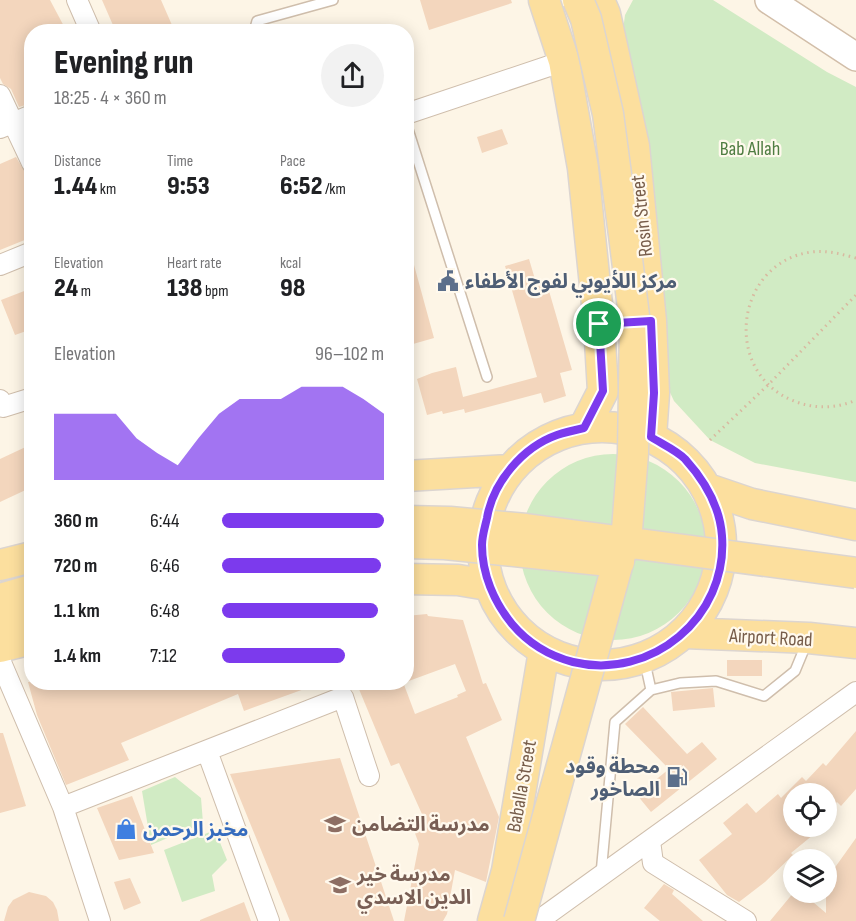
<!DOCTYPE html>
<html lang="en">
<head>
<meta charset="utf-8">
<style>
  :root { --surface:#fff; --page:#f2f2f2; --text:#202124; --muted:#757577; --accent:#7c3aed }
  body { margin:0; font-family:"Sofia Sans Condensed","Noto Sans Arabic",sans-serif; background:var(--page); color:var(--text); height:100vh; display:flex; flex-direction:column; font-size:22px; white-space:nowrap }
  * { box-sizing:border-box; margin:0 }
  p { font-size:20px; color:var(--muted) }
  .icon { flex:none; width:33px; height:33px; fill:none; stroke:currentColor; stroke-width:2; stroke-linecap:round; stroke-linejoin:round }
  .map { position:relative; flex:1; overflow:hidden }
  .drawer { position:absolute; left:24px; top:24px; width:390px; height:666px; display:flex; flex-direction:column; background:var(--surface); border-radius:24px; box-shadow:0 3px 15px #0003 }
  .drawer>* { flex:none }
  .buttons { position:absolute; left:783px; top:783px; display:grid; gap:12px }
  .buttons a { display:grid; place-items:center; width:54px; height:54px; border-radius:50%; background:var(--surface); box-shadow:0 3px 15px #0003; font-size:30px }
  .pin { position:absolute; display:grid; place-items:center; width:51px; height:51px; color:#fff; margin:-26px; border:3px solid #fff; border-radius:50%; box-shadow:0 2px 6px #0007 }
  .round { display:grid; place-items:center; flex:none; width:63px; height:63px; border-radius:32px; background:var(--page) }
  .overview { display:flex; align-items:center; justify-content:space-between; height:102px; padding:0 30px }
  h1 { font-size:33px; font-weight:800; line-height:45px }
  .stats { display:grid; grid-template-columns:repeat(3,1fr); gap:9px; height:102px; padding:6px 30px }
  .stats div { display:grid; align-content:center }
  .stats b { font-size:26px; font-weight:800 }
  .stats small { font-size:16px; font-weight:400 }
  .stats p { font-size:16px }
  .chart { height:168px; padding:12px 30px }
  .chart p { display:flex; justify-content:space-between }
  .chart svg { width:100%; height:108px; margin-top:6px; fill:var(--accent); opacity:.7 }
  ul { padding:0 30px; list-style:none; font-size:20px }
  li { display:grid; grid-template-columns:96px 72px 1fr; align-items:center; height:45px }
  li i { height:15px; border-radius:8px; background:var(--accent) }
  .map>svg:first-child { display:block }
  .green { fill:#d1ebc4 }
  .building { fill:#f3d6bd }
  .lines { fill:none; stroke-linecap:round; stroke-linejoin:round }
  .lane-casing { stroke:#cfbeac; stroke-width:12 }
  .street-casing { stroke:#cfbeac; stroke-width:22 }
  .secondary-casing { stroke:#d2bea9; stroke-width:30 }
  .primary-casing { stroke:#dcd5d0; stroke-width:33 }
  .path { stroke:#d8b9a0; stroke-width:3; stroke-dasharray:1.5 4.5; stroke-linecap:butt }
  .lane { stroke:#fff; stroke-width:9 }
  .street { stroke:#fff; stroke-width:20 }
  .secondary { stroke:#fff; stroke-width:27 }
  .primary { stroke:#fcdf9e; stroke-width:30 }
  .primary-bridge-casing { stroke:#dcd5d0; stroke-width:33; stroke-linecap:butt }
  .primary-bridge { stroke:#fcdf9e; stroke-width:30 }
  .route-casing { stroke:#fff; stroke-width:12 }
  .route { stroke:#7c3aed; stroke-width:8 }
  .labels { text-anchor:middle; stroke-width:4.5; stroke-linejoin:round; paint-order:stroke }
  .park-label { font-size:20px; fill:#4f7d42; stroke:#fff9ed }
  .street-label { font-size:20px; fill:#775d4a; stroke:#fff9ed }
  .service-label { font-size:20px; font-weight:bold; fill:#4e5e75; stroke:#fff9ed; text-anchor:start }
  .education-label { font-size:20px; font-weight:bold; fill:#785e54; stroke:#fff9ed; text-anchor:start }
  .shop-label { font-size:20px; font-weight:bold; fill:#366cbe; stroke:#fff9ed; text-anchor:start }
</style>
</head>
<body>
<div class="map">
<svg width="856" height="921" viewBox="0 0 856 921">
  <rect width="100%" height="100%" fill="#fdf5e6"/>
  <path class="green" d="M633,0H713L827,72L856,87V482L755,463L710,440L674,401L668,388L623,30L625,15Z
    M520 547a93 93 0 1 1 186 0a93 93 0 1 1-186 0Z
    M175,777L201,798L203,823L151,845L142,791Z
    M215,830L227,860L212,875L215,891L182,902L164,850Z"/>
  <path class="building" d="M0,0H50L67,32H32V103L19,107L11,89L3,84L0,78Z
    M102,0H161L175,32H116Z
    M420,0H511L512,3L429,30Z
    M502,129L508,144L482,153L477,137Z
    M16,157L25,172L32,175V237L0,250V164Z
    M411,254L434,338L406,346V255Z
    M529,259L537,286L547,284L572,370L560,373L566,396L544,403L541,393L465,413L464,409L443,414L442,411L427,415L417,379L432,373L456,367L463,397L537,377L505,266Z
    M32,288V329L15,335L1,300Z
    M32,444V487L0,502V459Z
    M427,614L428,616L463,620L483,684L486,683L502,720L466,737L499,817L486,882L455,870L447,914L443,921H404L419,844L413,828L426,823L399,763L391,766L356,682H403L415,714L458,697L457,695L466,691L455,664L406,682V616Z
    M727,660H762V676H727Z
    M28,682H318V684L244,711L238,694L121,743L129,760L66,785L37,715Z
    M713,688L715,707L673,711L671,692Z
    M643,707L687,754L702,742L717,759L651,812L637,795L669,769L625,724Z
    M856,731V789L841,806L837,802L826,812V794H794V826H806L813,835L791,853L793,855L765,882L739,902L727,895L699,860L732,834L723,823L747,803L756,813L778,794L781,798L802,777L806,781L823,763L826,766Z
    M0,733H3L26,806L0,813Z
    M340,758L394,921H290L230,774Z
    M132,796L154,853L119,860L97,808Z
    M856,838V921H770L794,892H801L826,913V880Z
    M130,878L141,903L124,910L114,882Z
    M664,884L674,890L672,894L703,921H660L644,908Z
    M29,892L46,896L53,902L57,910L59,921H4L8,907L13,900Z
    M244,902L251,921H200V920Z"/>
  <g class="lines">
    <defs>
      <path id="lane" d="M254,32L257,21L333,0
        M406,123L487,377
        M651,690L680,683L716,681L764,696L795,671L807,642
        M601,874L615,722L651,690L644,658"/>
      <path id="street" d="M77,0L91,32
        M0,95L32,163
        M406,114L564,61
        M0,128L32,115
        M0,265L32,252
        M0,400L3,407L32,398
        M0,660L63,807L100,921
        M207,751L269,921
        M63,807L343,697L369,776
        M650,841L653,863L746,921
        M538,921L856,692"/>
      <path id="secondary" d="M769,0L856,57"/>
      <path id="primary" d="M544,0L564,61L583,168L599,324L603,391L584,428
        M599,0L605,14L634,146L651,321L654,393L651,437
        M483 546a119 119 0 1 1 238 0a119 119 0 1 1-238 0Z
        M406,476L509,470
        M708,489L752,504L856,525
        M0,565L32,557
        M406,579L458,580L488,585
        M0,599L32,590
        M0,622L32,613
        M685,633L809,638L856,643
        M0,647L32,639
        M493,921L507,871L544,651"/>
    </defs>
    <use href="#lane" class="lane-casing"/>
    <use href="#street" class="street-casing"/>
    <use href="#secondary" class="secondary-casing"/>
    <use href="#primary" class="primary-casing"/>
    <path class="path" d="M856,258C841,254 827,250 811,252C734,263 722,373 794,401C814,409 836,409 856,400
      M710,440L768,385L856,295"/>
    <use href="#lane" class="lane"/>
    <use href="#street" class="street"/>
    <use href="#secondary" class="secondary"/>
    <use href="#primary" class="primary"/>
    <defs>
      <path id="primary-bridge" d="M406,521L450,522L526,529L856,573
        M406,543L445,544L619,562
        M519,921L627,530L633,453L635,324L624,235L608,114L586,19L578,0"/>
    </defs>
    <use href="#primary-bridge" class="primary-bridge-casing"/>
    <use href="#primary-bridge" class="primary-bridge"/>
  </g>
  <g class="lines">
    <defs>
      <path id="route" d="M651,321L654,393L651,437C662,444 676,450 685,459C704,480 720,507 722,536C728,617 651,681 573,662C550,656 528,643 512,624C494,602 482,574 482,545C482,536 485,527 487,518C493,482 523,447 557,435C566,432 575,430 584,428L603,391L599,324Z"/>
    </defs>
    <use href="#route" class="route-casing"/>
    <use href="#route" class="route"/>
  </g>
  <defs>
    <symbol id="civic-bare" viewBox="-9 -9 18 18"><path d="M-.6-6.5H3V-4.5H.6V-3L4-1V1h2V6H-6V1h2V-1L-.6-3ZM-1.2 2.5V6h2.4V2.5Z" fill="#5c6f8a" stroke="#fff9ed" stroke-width="2.5" paint-order="stroke"/></symbol>
    <symbol id="fuel-bare" viewBox="-9 -9 18 18"><path d="M-5.5-6h7V0h2V4h1.3V-2.5L3-4.5l.8-.8L6-3V5H2.5V1h-1V6h-7ZM-4.2-4.7v3.2H.2V-4.7Z" fill="#5c6f8a" stroke="#fff9ed" stroke-width="2.5" paint-order="stroke"/></symbol>
    <symbol id="school-bare" viewBox="-9 -9 18 18"><path d="M0-5L7-2L0 1L-7-2ZM-4 1L0 2.5L4 1V4Q0 6-4 4Z" fill="#8d6e63" stroke="#fff9ed" stroke-width="2.5" paint-order="stroke"/></symbol>
    <symbol id="shop-bare" viewBox="-9 -9 18 18"><path d="M-5-2.5h2.3a2.7 3.5 0 0 1 5.4 0H5L5.5 6h-11ZM-1.5-2.5h3a1.5 2.3 0 0 0-3 0Z" fill="#3f7fe0" stroke="#fff9ed" stroke-width="2.5" paint-order="stroke"/></symbol>
  </defs>
  <g fill-rule="evenodd">
    <use href="#civic-bare" x="433" y="266" width="30" height="30"/>
    <use href="#fuel-bare" x="662" y="762" width="30" height="30"/>
    <use href="#school-bare" x="320" y="809" width="30" height="30"/>
    <use href="#shop-bare" x="111" y="814" width="30" height="30"/>
    <use href="#school-bare" x="325" y="870" width="30" height="30"/>
  </g>
  <g class="labels">
    <g class="park-label">
      <text x="750" y="155">Bab Allah</text>
    </g>
    <g class="street-label">
      <text transform="translate(641 216) rotate(-96)" y="7">Rosin Street</text>
      <text transform="translate(771 637) rotate(3)" y="7">Airport Road</text>
      <text transform="translate(521 786) rotate(-80)" y="7">Baballa Street</text>
    </g>
    <g class="service-label">
      <text x="465" y="288">مركز اللأيوبي لفوج الأطفاء</text>
      <text x="660" y="773" text-anchor="end">محطة وقود<tspan x="660" dy="23">الصاخور</tspan></text>
    </g>
    <g class="education-label">
      <text x="352" y="831">مدرسة التضامن</text>
      <text x="357" y="881">مدرسة خير<tspan x="357" dy="23">الدين الاسدي</tspan></text>
    </g>
    <g class="shop-label">
      <text x="143" y="836">مخبز الرحمن</text>
    </g>
  </g>
</svg>
<div class="buttons">
<a><svg class="icon" aria-label="locate" viewBox="0 0 24 24"><circle cx="12" cy="12" r="6"/><path d="M12 2v4M12 18v4M2 12h4M18 12h4"/></svg></a>
<a><svg class="icon" aria-label="layers" viewBox="0 0 24 24"><path d="M12 4l9 5-9 5-9-5zM3 14l9 5 9-5"/></svg></a>
</div>
<div class="pin" style="left:599px;top:324px;background:#1e9e55"><svg class="icon" aria-label="arrive" viewBox="0 0 24 24"><path d="M6 21V4h12l-3 4 3 4H6"/></svg></div>
<section class="drawer">
<div class="overview"><div><h1>Evening run</h1><p>18:25 · 4 × 360 m</p></div><a class="round"><svg class="icon" aria-label="share" viewBox="0 0 24 24"><path d="M12 15V3M7 8l5-5 5 5M5 13v7h14v-7"/></svg></a></div>
<div class="stats">
<div><p>Distance</p><b>1.44<small> km</small></b></div>
<div><p>Time</p><b>9:53</b></div>
<div><p>Pace</p><b>6:52<small> /km</small></b></div>
</div>
<div class="stats">
<div><p>Elevation</p><b>24<small> m</small></b></div>
<div><p>Heart rate</p><b>138<small> bpm</small></b></div>
<div><p>kcal</p><b>98</b></div>
</div>
<div class="chart"><p><span>Elevation</span>96–102 m</p>
<svg viewBox="0 0 160 44" preserveAspectRatio="none"><path d="M0 44V17L10 17L20 17L30 17L40 27L50 33L60 38L70 27L80 17L90 11L100 11L110 11L120 6L130 6L140 6L150 11L160 17V44z"/></svg>
</div>
<ul>
<li><b>360 m</b>6:44<i style="width:100%"></i></li>
<li><b>720 m</b>6:46<i style="width:98%"></i></li>
<li><b>1.1 km</b>6:48<i style="width:96%"></i></li>
<li><b>1.4 km</b>7:12<i style="width:76%"></i></li>
</ul>
</section>
</div>
</body>
</html>
